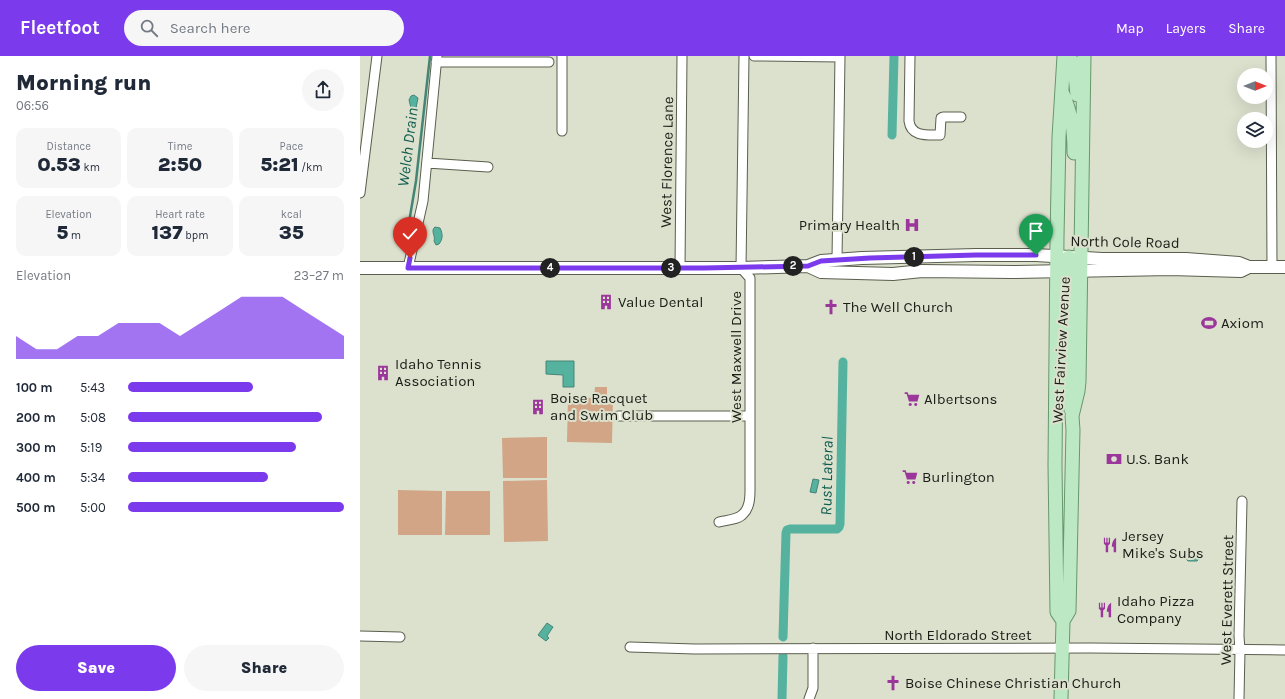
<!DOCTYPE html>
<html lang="en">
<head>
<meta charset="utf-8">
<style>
  :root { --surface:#fff; --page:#f6f6f7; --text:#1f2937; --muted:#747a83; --accent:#7c3aed }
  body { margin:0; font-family:Karla,sans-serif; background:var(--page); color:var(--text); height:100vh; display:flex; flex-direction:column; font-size:15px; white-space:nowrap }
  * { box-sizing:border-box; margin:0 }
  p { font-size:13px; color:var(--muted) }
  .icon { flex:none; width:22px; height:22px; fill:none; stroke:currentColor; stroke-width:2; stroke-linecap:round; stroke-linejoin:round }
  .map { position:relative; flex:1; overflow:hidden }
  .side { display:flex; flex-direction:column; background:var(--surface); width:360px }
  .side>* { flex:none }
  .needle { width:26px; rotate:90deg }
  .tools { position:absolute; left:877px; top:12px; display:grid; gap:8px }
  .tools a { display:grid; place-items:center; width:36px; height:36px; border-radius:50%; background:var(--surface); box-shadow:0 4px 16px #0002; font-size:20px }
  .pin { position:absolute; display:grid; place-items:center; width:34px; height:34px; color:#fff; margin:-41px -17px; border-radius:50% 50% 50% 0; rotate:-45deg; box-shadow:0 0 4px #0007 }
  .pin .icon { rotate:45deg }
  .km { position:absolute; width:20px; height:20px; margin:-10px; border-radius:50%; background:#222; color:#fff; font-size:11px; line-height:20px; text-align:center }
  .round { display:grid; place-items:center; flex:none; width:42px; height:42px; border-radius:21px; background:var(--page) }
  .head { display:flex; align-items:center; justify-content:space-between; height:68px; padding:0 16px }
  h1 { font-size:22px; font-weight:800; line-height:30px }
  .figures { display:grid; grid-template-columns:repeat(3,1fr); gap:6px; height:68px; padding:4px 16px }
  .figures div { display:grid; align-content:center; border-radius:10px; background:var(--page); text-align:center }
  .figures b { font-size:20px; font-weight:800 }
  .figures small { font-size:11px; font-weight:400 }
  .figures p { font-size:11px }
  .chart { height:112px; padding:8px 16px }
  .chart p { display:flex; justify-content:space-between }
  .chart svg { width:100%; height:72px; margin-top:4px; fill:var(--accent); opacity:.7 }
  .cta { display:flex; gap:8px; margin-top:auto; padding:8px 16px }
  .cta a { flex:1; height:46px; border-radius:24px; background:var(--accent); color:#fff; font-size:16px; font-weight:800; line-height:46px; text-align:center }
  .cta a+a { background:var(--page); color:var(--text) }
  ul { padding:0 16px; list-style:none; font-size:13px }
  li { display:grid; grid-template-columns:64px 48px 1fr; align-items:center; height:30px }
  li i { height:10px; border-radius:5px; background:var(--accent) }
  header { display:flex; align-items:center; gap:24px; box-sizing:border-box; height:56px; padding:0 20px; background:var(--accent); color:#fff }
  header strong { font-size:19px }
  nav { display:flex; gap:22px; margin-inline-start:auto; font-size:14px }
  .search { width:280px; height:36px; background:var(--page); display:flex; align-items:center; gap:10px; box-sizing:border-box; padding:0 14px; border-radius:22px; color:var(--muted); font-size:15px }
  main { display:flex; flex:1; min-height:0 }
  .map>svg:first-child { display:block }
  .green { fill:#d1a585 }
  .water { fill:#55b29f; stroke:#448576 }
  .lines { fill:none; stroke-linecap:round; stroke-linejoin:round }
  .stream { stroke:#448576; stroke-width:2.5 }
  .canal { stroke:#55b29f; stroke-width:9 }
  .minor-casing { stroke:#5a5e4e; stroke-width:11 }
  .secondary-casing { stroke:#5a5e4e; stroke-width:14 }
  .primary-casing { stroke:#67976c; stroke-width:15 }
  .minor { stroke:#fff; stroke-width:9 }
  .secondary { stroke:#fff; stroke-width:12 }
  .primary { stroke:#bce8c3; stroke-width:13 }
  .route-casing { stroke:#fff; stroke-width:8 }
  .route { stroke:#7c3aed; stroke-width:5 }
  .labels { text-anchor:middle; stroke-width:4; stroke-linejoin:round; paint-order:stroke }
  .street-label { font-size:15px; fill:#1b1d16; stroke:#dce1ce }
  .poi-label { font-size:15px; fill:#1b1d16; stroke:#dce1ce; text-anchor:start }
  .water-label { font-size:16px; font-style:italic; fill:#105d50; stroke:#dce1ce }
</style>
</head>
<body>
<header>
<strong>Fleetfoot</strong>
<div class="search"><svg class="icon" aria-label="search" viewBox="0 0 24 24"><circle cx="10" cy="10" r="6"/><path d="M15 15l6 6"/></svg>Search here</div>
<nav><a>Map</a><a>Layers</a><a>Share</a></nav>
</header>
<main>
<section class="side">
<div class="head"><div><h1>Morning run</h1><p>06:56</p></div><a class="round"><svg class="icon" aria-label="share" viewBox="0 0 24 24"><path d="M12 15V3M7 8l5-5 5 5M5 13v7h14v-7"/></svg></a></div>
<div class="figures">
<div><p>Distance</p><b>0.53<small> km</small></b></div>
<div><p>Time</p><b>2:50</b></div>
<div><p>Pace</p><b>5:21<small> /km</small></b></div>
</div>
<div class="figures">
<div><p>Elevation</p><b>5<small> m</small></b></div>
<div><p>Heart rate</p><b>137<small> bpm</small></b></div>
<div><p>kcal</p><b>35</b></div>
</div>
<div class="chart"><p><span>Elevation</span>23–27 m</p>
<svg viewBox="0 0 160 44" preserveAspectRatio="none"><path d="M0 44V30L10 38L20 38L30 30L40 30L50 22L60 22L70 22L80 30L90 22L100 14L110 6L120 6L130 6L140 14L150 22L160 30V44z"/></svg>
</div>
<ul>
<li><b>100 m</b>5:43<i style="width:58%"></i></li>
<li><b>200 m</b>5:08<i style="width:90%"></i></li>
<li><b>300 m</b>5:19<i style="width:78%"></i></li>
<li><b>400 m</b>5:34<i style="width:65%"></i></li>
<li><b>500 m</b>5:00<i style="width:100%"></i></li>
</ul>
<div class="cta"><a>Save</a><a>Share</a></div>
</section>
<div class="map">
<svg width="925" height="643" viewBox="0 0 925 643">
  <rect width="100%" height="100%" fill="#dce1ce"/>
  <path class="green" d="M235,331H247V342H253L252,387L207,386L208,341L234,342Z
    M187,381V422H143L142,382Z
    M187,424L188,485L144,486L143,425Z
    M38,434L82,435V479H38Z
    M86,435H130V479H85Z"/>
  <path class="water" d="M54,39L58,42L56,52L55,53L51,52L49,44L51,40Z
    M75,171L80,172C83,178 83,183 79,188L76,189L74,185C76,180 70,175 75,171Z
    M186,305H214V331H203V319L186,318Z
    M453,423L459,424L456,437L450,436Z
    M837,499H839L840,502L837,505H828L826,503L827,500Z
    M187,567L193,571L187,580L189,582L186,585L178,579Z"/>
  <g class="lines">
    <path class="stream" d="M46,184L56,125L70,0"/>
    <path class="canal" d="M532,79L534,0
      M423,581L426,477L427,474L430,473H477L479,471L480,468L483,306
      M422,643L423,600"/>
    <defs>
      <path id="minor" d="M394,0L480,1
        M550,0L549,65C551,81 567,79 580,79L581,62L583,61H601
        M911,0L912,211
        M76,6H189
        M202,75V0
        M67,107L128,111
        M0,137L17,0
        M477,204L480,0
        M48,212L63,145L77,0
        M320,212L322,0
        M258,360H390
        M359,466C366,464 378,464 383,458C391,451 390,437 390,427V222L381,212L384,0
        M0,580L40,581
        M270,591L335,593L731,592L925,594
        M449,643L453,632V592
        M879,643L880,594L879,580L882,445"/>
      <path id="secondary" d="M448,210L461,216L533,218L562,215L653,216L810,213L881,215L889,211H925
        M0,212H381L448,210L461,205L502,202L616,199H676L742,203H826L879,207L889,211"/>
      <path id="primary" d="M704,1L712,5L714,9L717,39
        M703,38C712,60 714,74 714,97
        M709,201L708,335L711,354
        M703,565L697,556L695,409L697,181L699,81L704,0
        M701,643L703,565L709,555L713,374L712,360L718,335L719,326L724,0"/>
    </defs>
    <use href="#minor" class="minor-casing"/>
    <use href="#secondary" class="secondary-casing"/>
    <use href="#primary" class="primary-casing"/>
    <use href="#minor" class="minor"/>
    <use href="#secondary" class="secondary"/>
    <use href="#primary" class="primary"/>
  </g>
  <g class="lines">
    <defs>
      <path id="route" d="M50,202L48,212H344L448,210L461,205L510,202L616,199H676"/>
    </defs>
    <use href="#route" class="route-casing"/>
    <use href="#route" class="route"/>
  </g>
  <defs>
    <symbol id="hospital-bare" viewBox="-9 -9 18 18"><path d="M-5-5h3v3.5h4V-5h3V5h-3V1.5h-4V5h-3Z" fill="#9b369b" stroke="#dce1ce" stroke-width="2.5" paint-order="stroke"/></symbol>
    <symbol id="building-bare" viewBox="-9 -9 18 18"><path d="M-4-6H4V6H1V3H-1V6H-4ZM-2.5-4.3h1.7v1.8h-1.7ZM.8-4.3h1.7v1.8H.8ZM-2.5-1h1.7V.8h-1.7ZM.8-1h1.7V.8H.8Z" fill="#9b369b" stroke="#dce1ce" stroke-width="2.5" paint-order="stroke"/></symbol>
    <symbol id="church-bare" viewBox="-9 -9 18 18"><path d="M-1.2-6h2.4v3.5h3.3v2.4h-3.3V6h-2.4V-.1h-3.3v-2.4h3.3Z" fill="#9b369b" stroke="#dce1ce" stroke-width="2.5" paint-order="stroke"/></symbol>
    <symbol id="stadium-bare" viewBox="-9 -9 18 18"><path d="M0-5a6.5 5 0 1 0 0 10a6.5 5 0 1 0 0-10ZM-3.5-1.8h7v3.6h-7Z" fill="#9b369b" stroke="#dce1ce" stroke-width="2.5" paint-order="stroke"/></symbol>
    <symbol id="supermarket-bare" viewBox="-9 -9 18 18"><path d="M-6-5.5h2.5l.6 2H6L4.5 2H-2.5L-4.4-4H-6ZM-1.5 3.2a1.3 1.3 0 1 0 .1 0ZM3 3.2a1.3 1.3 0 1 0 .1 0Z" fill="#9b369b" stroke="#dce1ce" stroke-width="2.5" paint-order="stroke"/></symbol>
    <symbol id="bank-bare" viewBox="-9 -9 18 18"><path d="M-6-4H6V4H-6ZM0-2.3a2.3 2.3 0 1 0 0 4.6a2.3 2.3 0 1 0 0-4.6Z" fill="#9b369b" stroke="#dce1ce" stroke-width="2.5" paint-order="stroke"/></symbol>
    <symbol id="restaurant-bare" viewBox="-9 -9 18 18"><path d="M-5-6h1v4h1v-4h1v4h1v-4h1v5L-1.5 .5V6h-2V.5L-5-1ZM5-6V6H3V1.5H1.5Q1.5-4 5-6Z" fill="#9b369b" stroke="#dce1ce" stroke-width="2.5" paint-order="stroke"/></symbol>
  </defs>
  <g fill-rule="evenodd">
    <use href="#hospital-bare" x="541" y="158" width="22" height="22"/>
    <use href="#building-bare" x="235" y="235" width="22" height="22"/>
    <use href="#church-bare" x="460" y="240" width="22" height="22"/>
    <use href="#stadium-bare" x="838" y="256" width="22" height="22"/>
    <use href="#building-bare" x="12" y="306" width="22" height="22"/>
    <use href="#supermarket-bare" x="541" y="332" width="22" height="22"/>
    <use href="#building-bare" x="167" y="340" width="22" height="22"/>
    <use href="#bank-bare" x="743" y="392" width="22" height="22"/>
    <use href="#supermarket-bare" x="539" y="410" width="22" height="22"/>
    <use href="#restaurant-bare" x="739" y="478" width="22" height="22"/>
    <use href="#restaurant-bare" x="734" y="543" width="22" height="22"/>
    <use href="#church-bare" x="522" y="616" width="22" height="22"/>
  </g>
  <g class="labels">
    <g class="street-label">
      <text transform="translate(307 106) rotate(-89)" y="5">West Florence Lane</text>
      <text transform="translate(765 186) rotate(1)" y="5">North Cole Road</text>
      <text transform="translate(701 294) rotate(-87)" y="5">West Fairview Avenue</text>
      <text transform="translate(376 301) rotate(-90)" y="5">West Maxwell Drive</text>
      <text transform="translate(867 544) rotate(-89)" y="5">West Everett Street</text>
      <text x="598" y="584">North Eldorado Street</text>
    </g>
    <g class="poi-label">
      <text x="540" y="174" text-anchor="end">Primary Health</text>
      <text x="258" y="251">Value Dental</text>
      <text x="483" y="256">The Well Church</text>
      <text x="861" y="272">Axiom</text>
      <text x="35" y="313">Idaho Tennis<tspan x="35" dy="17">Association</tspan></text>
      <text x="190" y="347">Boise Racquet<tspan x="190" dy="17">and Swim Club</tspan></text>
      <text x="564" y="348">Albertsons</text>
      <text x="766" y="408">U.S. Bank</text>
      <text x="562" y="426">Burlington</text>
      <text x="762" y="485">Jersey<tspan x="762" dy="17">Mike's Subs</tspan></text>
      <text x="757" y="550">Idaho Pizza<tspan x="757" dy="17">Company</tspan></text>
      <text x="545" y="632">Boise Chinese Christian Church</text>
    </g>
    <g class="water-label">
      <text transform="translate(47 91) rotate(-83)" y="6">Welch Drain</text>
      <text transform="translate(466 420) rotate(-89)" y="6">Rust Lateral</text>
    </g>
  </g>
</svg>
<div class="tools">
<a><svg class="needle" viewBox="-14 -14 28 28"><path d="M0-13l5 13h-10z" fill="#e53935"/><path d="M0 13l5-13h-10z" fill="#747a83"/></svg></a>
<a><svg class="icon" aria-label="layers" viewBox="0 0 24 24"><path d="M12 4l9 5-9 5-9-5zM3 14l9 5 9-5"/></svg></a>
</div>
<div class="pin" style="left:676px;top:199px;background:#1e9e55"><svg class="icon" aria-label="arrive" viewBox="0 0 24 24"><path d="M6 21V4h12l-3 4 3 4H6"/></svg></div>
<div class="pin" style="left:50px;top:202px;background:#d93025"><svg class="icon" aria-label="check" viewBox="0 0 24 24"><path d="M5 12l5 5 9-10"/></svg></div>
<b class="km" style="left:554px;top:201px">1</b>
<b class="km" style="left:433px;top:210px">2</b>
<b class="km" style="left:311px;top:212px">3</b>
<b class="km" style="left:190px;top:212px">4</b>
</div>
</main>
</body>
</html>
